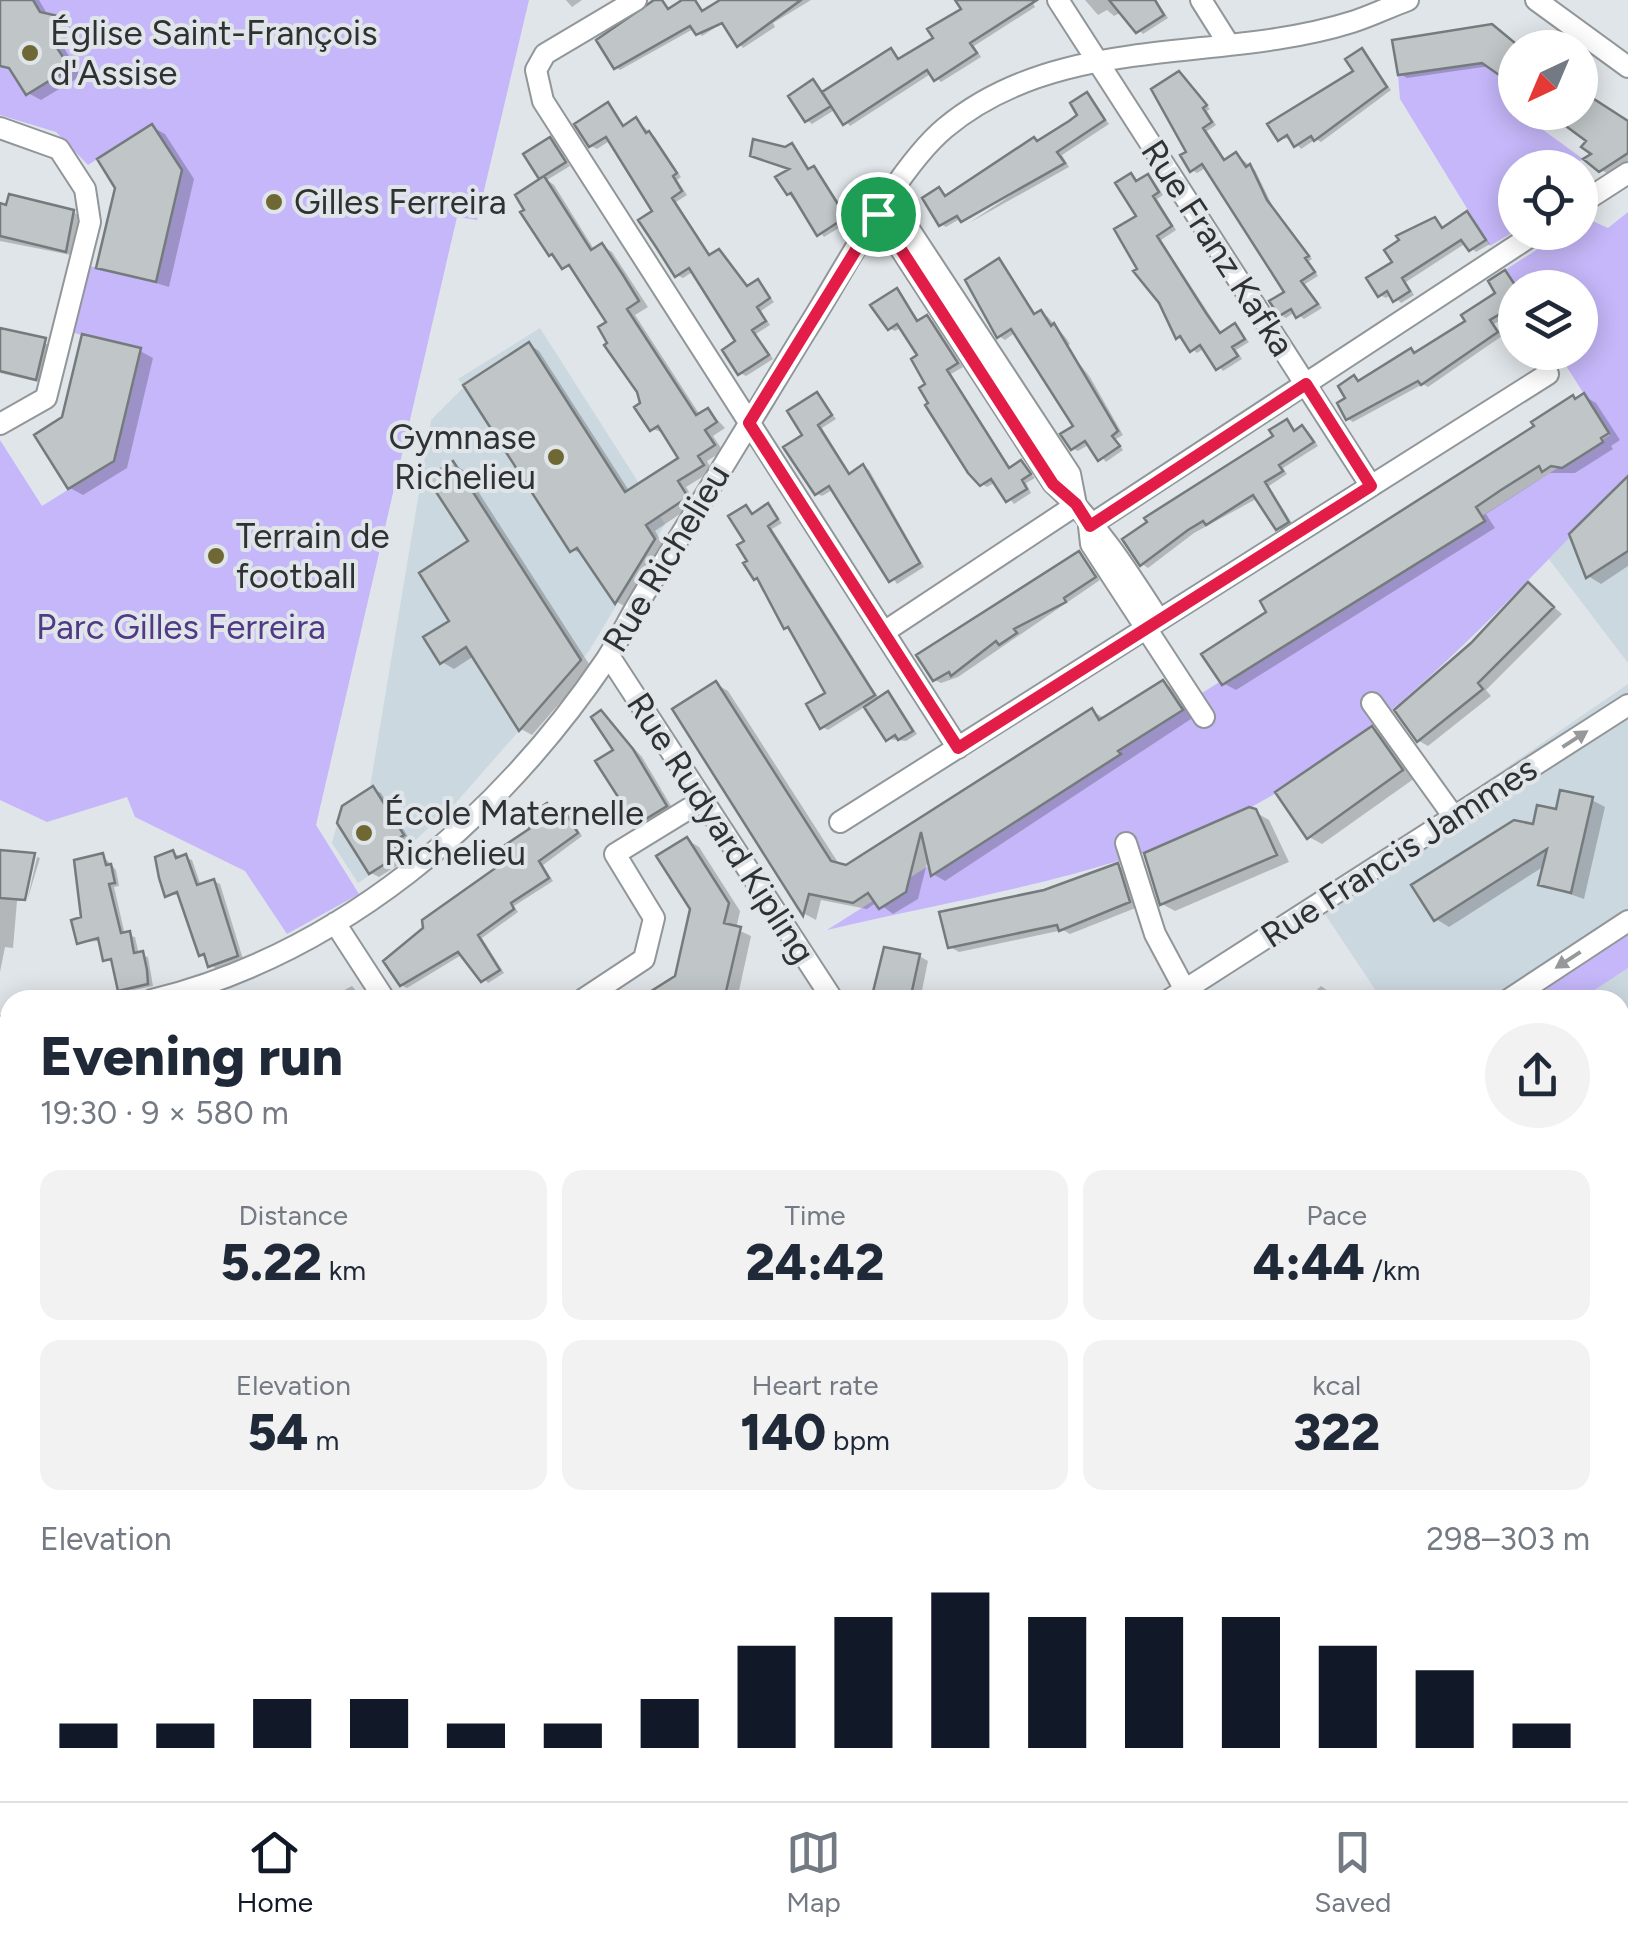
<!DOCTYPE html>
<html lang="en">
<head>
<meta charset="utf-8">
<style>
  :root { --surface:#fff; --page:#f2f2f3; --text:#1f2937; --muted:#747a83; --line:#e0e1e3; --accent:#111827 }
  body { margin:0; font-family:Figtree,sans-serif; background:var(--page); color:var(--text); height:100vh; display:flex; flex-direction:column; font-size:38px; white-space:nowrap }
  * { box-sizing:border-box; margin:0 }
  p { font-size:32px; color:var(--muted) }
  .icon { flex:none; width:55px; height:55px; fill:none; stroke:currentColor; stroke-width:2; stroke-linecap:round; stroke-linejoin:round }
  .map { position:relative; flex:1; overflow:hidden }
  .drawer { position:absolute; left:0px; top:990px; width:1630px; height:812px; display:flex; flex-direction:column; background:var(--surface); border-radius:30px 30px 0 0; box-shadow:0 5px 25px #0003 }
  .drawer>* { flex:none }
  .needle { width:65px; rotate:224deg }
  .buttons { position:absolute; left:1498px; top:30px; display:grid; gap:20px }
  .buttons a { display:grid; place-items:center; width:100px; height:100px; border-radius:50%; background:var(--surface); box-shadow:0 5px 25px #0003; font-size:50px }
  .pin { position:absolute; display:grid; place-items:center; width:85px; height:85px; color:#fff; margin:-42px; border:5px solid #fff; border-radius:50%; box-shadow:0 2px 10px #0007 }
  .round { display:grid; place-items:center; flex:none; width:105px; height:105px; border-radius:52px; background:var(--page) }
  .overview { display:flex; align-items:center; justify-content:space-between; height:170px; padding:0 40px }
  h1 { font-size:55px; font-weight:800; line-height:75px }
  .figures { display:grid; grid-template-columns:repeat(3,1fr); gap:15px; height:170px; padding:10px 40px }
  .figures div { display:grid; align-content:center; border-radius:20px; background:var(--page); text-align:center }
  .figures b { font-size:50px; font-weight:800 }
  .figures small { font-size:28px; font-weight:400 }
  .figures p { font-size:28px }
  .chart { height:280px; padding:20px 40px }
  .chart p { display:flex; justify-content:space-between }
  .chart svg { width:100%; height:180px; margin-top:10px; stroke:var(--accent); stroke-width:6 }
  .tabs { display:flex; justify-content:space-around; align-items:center; height:140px; border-top:2px solid var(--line); background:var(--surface); font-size:28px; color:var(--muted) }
  .tabs a { display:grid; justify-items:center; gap:5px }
  .tabs .active { color:var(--accent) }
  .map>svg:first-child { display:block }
  .built { fill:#ccd8e0 }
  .green { fill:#c5b7f9 }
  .shadow { fill:#0003 }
  .building { fill:#c0c6c7; stroke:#757b7c; stroke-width:2.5 }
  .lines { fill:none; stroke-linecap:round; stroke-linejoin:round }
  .street-casing { stroke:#919699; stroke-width:24 }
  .primary-casing { stroke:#c1c1c2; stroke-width:34 }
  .street { stroke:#fff; stroke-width:20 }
  .primary { stroke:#bcccf1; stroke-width:30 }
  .oneway { fill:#979899 }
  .route-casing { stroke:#fff; stroke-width:20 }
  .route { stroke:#e11d48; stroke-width:12 }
  .poi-dot { fill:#6f6834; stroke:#e0e5e9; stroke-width:4 }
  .labels { text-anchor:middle; stroke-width:8; stroke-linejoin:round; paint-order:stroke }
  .poi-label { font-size:35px; fill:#2f3133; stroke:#e0e5e9; text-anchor:start }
  .street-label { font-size:35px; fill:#2f3133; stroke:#e0e5e9 }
  .park-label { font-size:35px; fill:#503a86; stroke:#e0e5e9 }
</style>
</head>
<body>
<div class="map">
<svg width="1628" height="1801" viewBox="0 0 1628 1801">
  <rect width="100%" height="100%" fill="#e0e5e9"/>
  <path class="built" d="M540,328L665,524L589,651L454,805L399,855L358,883L332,843L342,806L370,787L431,420L464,387L458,379Z
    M1628,477V663L1548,558Z
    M1628,684V1801H222L240,1792H1620V1000H1382L1315,899Z"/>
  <path class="green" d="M33,0H529L477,220L457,217L316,825L359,894L287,934L245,871L135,817L127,797L47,822L0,800V440L42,506L114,461L141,349L74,333L90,266L156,281L182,170L152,124L88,165L56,132L0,115V66L69,68L52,40L58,16L40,12Z
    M1482,63L1515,86L1505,102L1583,159L1571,167L1515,168V231L1490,246L1400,99L1398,75Z
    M1628,212V477C1511,596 1385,742 1234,816C1109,877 962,898 827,930L1610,435L1558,353L1580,352V288L1516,287L1505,270L1563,233L1580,232V222L1586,218L1608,228Z
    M1628,929V968L1579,1000H1516Z"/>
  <path class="shadow" d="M0,0H39L49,17L70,26L64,48L81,76L41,100L28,93L14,71L0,66Z
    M566,0H582L572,7Z
    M659,0L670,11L696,0L704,13L744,0H811L773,23L775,27L743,48L724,22L702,36L695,28L620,70L616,67Z
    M963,0H1031L1035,7L974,46L981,57L941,82L932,73L850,126L836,109L812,124L807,120L813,82L824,94L891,51L900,60L936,39L964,10Z
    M1085,0H1156L1168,18L1143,34L1122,12L1114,16L1107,10L1098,15Z
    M1499,32L1521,48H1515V85L1490,66L1407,78L1400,74Z
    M1362,50L1391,90L1321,142L1316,139L1301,149L1292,138L1280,139L1356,71Z
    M1179,74L1210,109L1207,111L1216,125L1207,131L1226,161L1237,155L1255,170L1272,205L1312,259L1309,261L1318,276L1305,284L1322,308L1304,319L1295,312L1286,318L1281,315L1288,293L1207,167L1197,173L1192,170Z
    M1580,91L1628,126V161L1608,174L1600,169L1589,140L1561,120L1557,125L1538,112H1580Z
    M1087,95L1109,124L1062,155L1069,167L969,223L1028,184L1026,180L946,227L941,224L939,190L947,198L1039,142L1080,115Z
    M608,105L626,127L636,120L655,137L681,177L677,180L687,195L676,202L711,257L719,251L725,255L749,287L758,282L774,302L761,311L770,325L756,334L773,359L746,376L740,373L739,342L694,271L683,278L677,275L656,212L611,140L597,149L591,146Z
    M152,127L165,134L194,179L169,287L99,266Z
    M550,140L570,166L547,180L554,185L595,251L602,246L612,252L648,307L635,315L700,415L708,410L725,428L713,436L723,451L707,461L712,471L686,487L696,503L655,531L664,546L626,607L617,602L585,554L572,550L530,345L539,351L630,492L681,459L665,433L652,429L609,323L576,271L550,254L541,177Z
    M792,146L811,171L819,172L850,221L824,237L788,193L793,170L785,149Z
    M1131,176L1138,182L1148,177L1153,180L1163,195L1157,199L1176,230L1161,240L1222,334L1235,326L1249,342L1236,350L1242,359L1223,371L1205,348L1197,353L1178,337L1172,319L1140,270L1139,216Z
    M0,206L73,212L84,218L76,256L0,241Z
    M1467,214L1490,244L1476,252L1466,243L1406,282L1414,295L1401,303L1392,294L1386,298L1380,295L1395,263L1387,250L1418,225L1423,228L1435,220L1444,229Z
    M999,261L1037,316H1047L1066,338L1070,344L1066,347L1090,377L1123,435L1116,439L1123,450L1106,462L1090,444L1078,451L1072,448L1076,427L1016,332L1005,340L999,336Z
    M1505,273L1518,288L1515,311L1494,324L1502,336L1428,387L1423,384L1353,422L1347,418L1354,378L1360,382L1468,321L1498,294Z
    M897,291L920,322L927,318L933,321L963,367L951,374L1011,469L1021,462L1035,478L1026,483L1031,493L1014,504L996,482L987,487L982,484L929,385L921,356L902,327L895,331L889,328Z
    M0,330L56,347L47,384L0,373Z
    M140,351L153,358L127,468L83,495L70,488L64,418Z
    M817,394L836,419L822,428L851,475L864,467L869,470L924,567L897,584L834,489L822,496L816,493L805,436Z
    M1584,396L1596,403L1620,440L1611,446L1613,449L1575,473H1550L1486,514L1495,528L1236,690L1223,683L1537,427Z
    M1287,422L1297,432L1308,431L1318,446L1283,468L1287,474L1269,486L1293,525L1283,531L1278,528L1258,498L1194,533L1148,568L1142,564Z
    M453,464L465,471L591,667L532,735L521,729L474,656L454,669L442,662L472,542Z
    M1628,480V566L1601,584L1588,576Z
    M768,506L782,523L772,529L880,700L888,694L893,697L917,734L906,741L888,739L866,706L828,730L822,727L828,694L756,578L750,562L746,508L754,515Z
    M1079,554L1100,580L958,677L941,683L935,680Z
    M1528,585L1562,614L1486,690L1491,696L1428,746L1419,741L1397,710L1472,645Z
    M1163,683L1176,690L1194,717L945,881L933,874L929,855L918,899L893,914L877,902L867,909L821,900L816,920L805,914L676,710L716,684L728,691L839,864L847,867L1092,711L1106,719Z
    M601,713L642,757L674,811L646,828L637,823Z
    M1372,729L1385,737L1415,778L1322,844L1309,837Z
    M373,789L381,793L410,840L398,848L406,860L379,877L371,873Z
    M1592,800L1605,807L1584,899L1541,884L1546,865L1449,927L1436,919L1535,827L1558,812Z
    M548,806L558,816H569L582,836L543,865L553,881L514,906L518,912L482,938L504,973L488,983L463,954L407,988L401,985Z
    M1255,812L1269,820L1289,862L1175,911L1162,904Z
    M687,840L699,847L740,911L736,929L751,936L737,1000H641L677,977L693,909Z
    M172,853L192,860L201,886L214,881L220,884L243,959L216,969L201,954L181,895H167Z
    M32,855L22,901H17L13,948L5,947L0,972V876Z
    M103,856L116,870L119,886L114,887L125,935L135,937L139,955L148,957L153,986L125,992L120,989L114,962L105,959L101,941L79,942Z
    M37,857L40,858L27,901Z
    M1118,866L1127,871L1138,907L1070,934L1063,930L959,952L950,947L1044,892Z
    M919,956L928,961L920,1000H874Z
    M352,986L364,1000H326Z
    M1321,986L1332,994L1336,991L1348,1000H1306Z
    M302,993L309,1000H261Z
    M1620,1008L1628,1021V1228L1620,1233Z
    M0,1059L10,1071V1129L0,1121Z
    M10,1150V1192L0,1193V1151Z
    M0,1199L9,1232L0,1234Z
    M10,1292V1339L0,1341V1295Z
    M10,1410V1595L7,1596L0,1592V1412Z
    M10,1664V1760L0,1694V1666Z
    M15,1792H51L46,1801H16Z
    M678,1792H743L729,1801H683Z"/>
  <path class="building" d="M0,0H33L40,12L58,16L52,40L70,68L26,95L9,68L0,66Z
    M654,0H662L668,9L682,0H695L702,11L720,0H801L737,47L722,23L696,35L690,26L614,69L596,40Z
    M955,0H1037L970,43L977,53L934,81L927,70L843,125L822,92L891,48L898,59L933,38L927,29L961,9Z
    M1109,0H1155L1164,15L1136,33Z
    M1492,24L1515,43V86L1482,63L1398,75L1392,40Z
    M1362,48L1387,87L1314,141L1311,136L1294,147L1287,135L1278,141L1267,124L1353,71L1345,59Z
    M1179,71L1207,105L1203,108L1212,122L1203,128L1224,160L1236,152L1246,167L1250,164L1267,200L1309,256L1305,258L1315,272L1301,281L1318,304L1296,318L1291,309L1279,316L1269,301L1284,292L1202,164L1190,172L1180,155L1186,152L1151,89Z
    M813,79L831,106L805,122L788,96Z
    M1580,90L1628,121V153L1599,172L1583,159L1591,154L1581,147L1586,141L1547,112H1580Z
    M1087,92L1105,120L1057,152L1065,163L961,222L957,216L939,226L922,198L939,187L945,196L1034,137L1037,141L1069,121L1077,115L1070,103Z
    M608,102L623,126L636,117L646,133L649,131L677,173L673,176L682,191L672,198L709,255L719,249L747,286L758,279L770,298L757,307L766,321L752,330L769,355L738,375L722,350L735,341L689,268L675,277L656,247L638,220L652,211L606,137L589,147L574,124Z
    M152,124L182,170L156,282L96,268L115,188L97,159Z
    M550,137L566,162L539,179L523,154Z
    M753,139L785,147L792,143L808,169L814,166L846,217L817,236L791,193L787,195L775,177L789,169L750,156Z
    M1131,173L1136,181L1148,174L1159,192L1153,196L1172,226L1157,236L1206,313L1220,333L1235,323L1245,339L1232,347L1238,356L1216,370L1200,345L1190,352L1180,336L1176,339L1159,303L1133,271L1137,269L1114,229L1136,216L1115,183Z
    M544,176L591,250L602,243L623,275L639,301L627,309L696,415L708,408L717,422L705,430L715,445L698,456L704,465L678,481L688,497L646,525L655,539L615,604L577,548L570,552L463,385L529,342L625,492L678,458L658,426L650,431L634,407L640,403L637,392L604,345L607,343L598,327L606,322L569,265L562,269L552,254L549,256L520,212L524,210L515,195Z
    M9,194L74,210L66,252L0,236V203L6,205Z
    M1467,211L1486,240L1469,251L1461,240L1402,278L1410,291L1393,302L1387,291L1378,297L1366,278L1392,262L1384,250L1399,240L1396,236L1435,217L1442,228Z
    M999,258L1034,314L1041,310L1051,326L1054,323L1118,431L1112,436L1120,446L1098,461L1085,441L1071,450L1060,434L1073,426L1011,329L997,338L965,280Z
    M1505,270L1515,285V305L1490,320L1498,332L1421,385L1418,381L1346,420L1337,403L1345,398L1338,386L1354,375L1358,381L1411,348L1414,353L1465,321L1461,315L1495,293L1488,281Z
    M897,288L917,321L927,315L958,363L947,370L1009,468L1021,460L1031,474L1022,480L1027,489L1006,502L991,479L980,486L968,473L925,405L928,403L919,388L925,384L911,359L917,355L897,324L888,330L870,305Z
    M0,328L46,338L36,380L0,371Z
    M82,334L141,348L114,461L68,489L34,435L62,417Z
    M817,392L832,415L818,425L849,474L863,464L920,563L889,582L829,486L815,495L783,447L802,435L787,411Z
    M1584,393L1609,433L1601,438L1603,442L1562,468L1551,466L1542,472L1539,466L1501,490L1476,507L1485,521L1222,685L1201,654L1266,612L1260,601L1534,426L1531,422L1573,395L1575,399Z
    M1287,419L1294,431L1302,425L1314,442L1279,465L1283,471L1265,482L1289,522L1276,530L1253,495L1206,525L1203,521L1188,530L1140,566L1122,539L1147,522L1144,518L1273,436L1269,430Z
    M453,461L581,660L519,731L466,647L440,664L423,637L449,621L419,573L468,541L427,478Z
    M1628,476V551L1586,578L1569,534Z
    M768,503L778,519L768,526L875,695L820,729L806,704L825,693L788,627L784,629L757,578L754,580L743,563L747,561L737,545L744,541L728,516L746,505L752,514Z
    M1079,551L1096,577L1064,598L1066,602L1014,629L1017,633L999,645L996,641L951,676L949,672L933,681L916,655Z
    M1528,582L1554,607L1478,683L1483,689L1417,742L1394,710L1471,643Z
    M1163,680L1183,710L1118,751L1121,754L931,876L921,832L906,892L879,909L868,893L853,903L809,894L803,916L672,709L716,681L831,861L846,865L1092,708L1099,720Z
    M888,691L913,731L898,740L895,735L886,741L864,707Z
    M601,710L633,749L667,806L636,825L595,761L613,750L591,717Z
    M1372,726L1403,770L1307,839L1275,792Z
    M373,786L404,835L391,843L399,855L369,874L337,823L342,806Z
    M1560,790L1593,797L1571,893L1538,885L1547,849L1434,921L1411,885L1514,820L1533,824L1537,805L1556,809Z
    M547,803L556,815L564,810L578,833L539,861L549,878L511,903L514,909L478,935L500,970L481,982L458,952L400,986L383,961L423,928L422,920L497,867L490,855L529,829L522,820Z
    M1249,807L1256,809L1277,855L1160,905L1144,853Z
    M687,837L729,903L724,923L741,927L724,1000H637L675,976L690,909L656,856Z
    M0,850L35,853L25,900L0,898Z
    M173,850L176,858L186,854L197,885L214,879L238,956L208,967L204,954L199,956L177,892L165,897L159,878L155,857Z
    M103,853L106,865L111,864L115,883L109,884L121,933L130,931L134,953L143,951L147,970L148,984L118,991L111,959L103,961L98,938L77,944L71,920L81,917L74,860Z
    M1118,863L1130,902L1059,931L1057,925L948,948L939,912L1044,890Z
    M884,947L920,954L910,1000H871Z"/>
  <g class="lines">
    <defs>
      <path id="street" d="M636,0L545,54L536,70L543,101L958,748
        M1058,0L1371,486
        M1201,0L1228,43
        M1536,0L1628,67
        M0,128L59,149L85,189L90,222L46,398L0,424
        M1580,204L1628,173
        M878,214L1053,483C1097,523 1127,570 1159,620
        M878,214L907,226L1070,474L1076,505
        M1089,526L1537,232
        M1089,526L1091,544L1204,717
        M884,632L1076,505
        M609,656L833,1000
        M1372,703L1454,817
        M840,822L1548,374
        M1126,843L1155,934L1185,990
        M335,923L385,1000
        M152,1000C340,954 498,819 606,660C621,637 633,610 649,586C702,502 753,417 805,332C841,276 896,169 945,128C1060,32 1219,64 1352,22C1371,16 1389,7 1408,0
        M582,1000L644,959L654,918L615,854L703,800
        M1169,1000L1628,705
        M1508,1000L1628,921
        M0,1027H10
        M0,1272L10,1269
        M0,1384L10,1381
        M1620,1562L1628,1552
        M443,1792L457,1801
        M250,1801L262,1792
        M961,1801L990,1792"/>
      <path id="primary" d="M1620,1666L1628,1663
        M1620,1713L1628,1712
        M1191,1801L1220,1792
        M1313,1801L1342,1792"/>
    </defs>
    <use href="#street" class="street-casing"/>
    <use href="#primary" class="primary-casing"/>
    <use href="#street" class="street"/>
    <use href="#primary" class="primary"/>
  </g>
  <defs><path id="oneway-solid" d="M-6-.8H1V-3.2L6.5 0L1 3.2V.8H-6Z" transform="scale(2.5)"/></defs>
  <g class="oneway">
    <use href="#oneway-solid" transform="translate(1575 739) rotate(-33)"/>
    <use href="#oneway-solid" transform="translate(1568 960) rotate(147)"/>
  </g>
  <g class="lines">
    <defs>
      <path id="route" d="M878,214L1053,484L1076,504L1090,526L1306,384L1371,486L958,748L749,423Z"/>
    </defs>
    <use href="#route" class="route-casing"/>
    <use href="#route" class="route"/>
  </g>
  <g class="poi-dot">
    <circle cx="30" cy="53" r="10"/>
    <circle cx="274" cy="202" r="10"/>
    <circle cx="556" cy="457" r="10"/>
    <circle cx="216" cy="556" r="10"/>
    <circle cx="364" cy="833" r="10"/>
  </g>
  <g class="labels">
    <g class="poi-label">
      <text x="50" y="45">Église Saint-François<tspan x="50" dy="40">d'Assise</tspan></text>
      <text x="294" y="214">Gilles Ferreira</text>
      <text x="536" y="449" text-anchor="end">Gymnase<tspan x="536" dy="40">Richelieu</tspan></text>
      <text x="236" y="548">Terrain de<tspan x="236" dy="40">football</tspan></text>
      <text x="384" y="825">École Maternelle<tspan x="384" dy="40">Richelieu</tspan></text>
    </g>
    <g class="street-label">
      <text transform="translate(1218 248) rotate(57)" y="12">Rue Franz Kafka</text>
      <text transform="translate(666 558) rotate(-59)" y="12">Rue Richelieu</text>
      <text transform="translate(721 828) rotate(57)" y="12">Rue Rudyard Kipling</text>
      <text transform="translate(1399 852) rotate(-33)" y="12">Rue Francis Jammes</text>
    </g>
    <g class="park-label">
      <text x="181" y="639">Parc Gilles Ferreira</text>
    </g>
  </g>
</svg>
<div class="buttons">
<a><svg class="needle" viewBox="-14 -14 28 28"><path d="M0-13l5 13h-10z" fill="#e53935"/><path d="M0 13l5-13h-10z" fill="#747a83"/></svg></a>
<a><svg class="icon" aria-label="locate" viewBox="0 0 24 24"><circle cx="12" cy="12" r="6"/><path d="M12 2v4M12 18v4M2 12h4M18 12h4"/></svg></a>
<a><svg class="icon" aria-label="layers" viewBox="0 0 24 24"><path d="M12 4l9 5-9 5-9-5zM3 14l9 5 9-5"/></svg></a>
</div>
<div class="pin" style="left:878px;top:214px;background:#1e9e55"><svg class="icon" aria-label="arrive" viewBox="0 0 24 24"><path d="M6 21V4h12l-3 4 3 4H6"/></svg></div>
<section class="drawer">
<div class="overview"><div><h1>Evening run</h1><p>19:30 · 9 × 580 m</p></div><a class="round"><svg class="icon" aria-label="share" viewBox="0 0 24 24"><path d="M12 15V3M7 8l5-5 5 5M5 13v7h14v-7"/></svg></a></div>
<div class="figures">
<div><p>Distance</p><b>5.22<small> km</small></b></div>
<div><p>Time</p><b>24:42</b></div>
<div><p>Pace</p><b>4:44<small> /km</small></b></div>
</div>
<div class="figures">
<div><p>Elevation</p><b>54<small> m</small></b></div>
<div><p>Heart rate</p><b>140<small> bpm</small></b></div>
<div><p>kcal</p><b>322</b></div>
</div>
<div class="chart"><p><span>Elevation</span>298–303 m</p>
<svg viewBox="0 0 160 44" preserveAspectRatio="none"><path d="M5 44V38M15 44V38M25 44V32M35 44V32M45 44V38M55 44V38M65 44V32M75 44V19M85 44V12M95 44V6M105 44V12M115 44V12M125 44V12M135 44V19M145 44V25M155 44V38"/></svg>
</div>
</section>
</div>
<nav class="tabs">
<a class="active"><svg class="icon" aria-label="home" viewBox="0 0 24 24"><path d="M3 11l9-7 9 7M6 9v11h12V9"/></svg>Home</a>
<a><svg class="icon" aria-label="map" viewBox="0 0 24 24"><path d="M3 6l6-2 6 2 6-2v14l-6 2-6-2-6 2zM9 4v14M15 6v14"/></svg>Map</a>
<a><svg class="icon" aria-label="saved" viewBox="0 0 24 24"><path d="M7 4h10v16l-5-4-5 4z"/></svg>Saved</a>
</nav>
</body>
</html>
